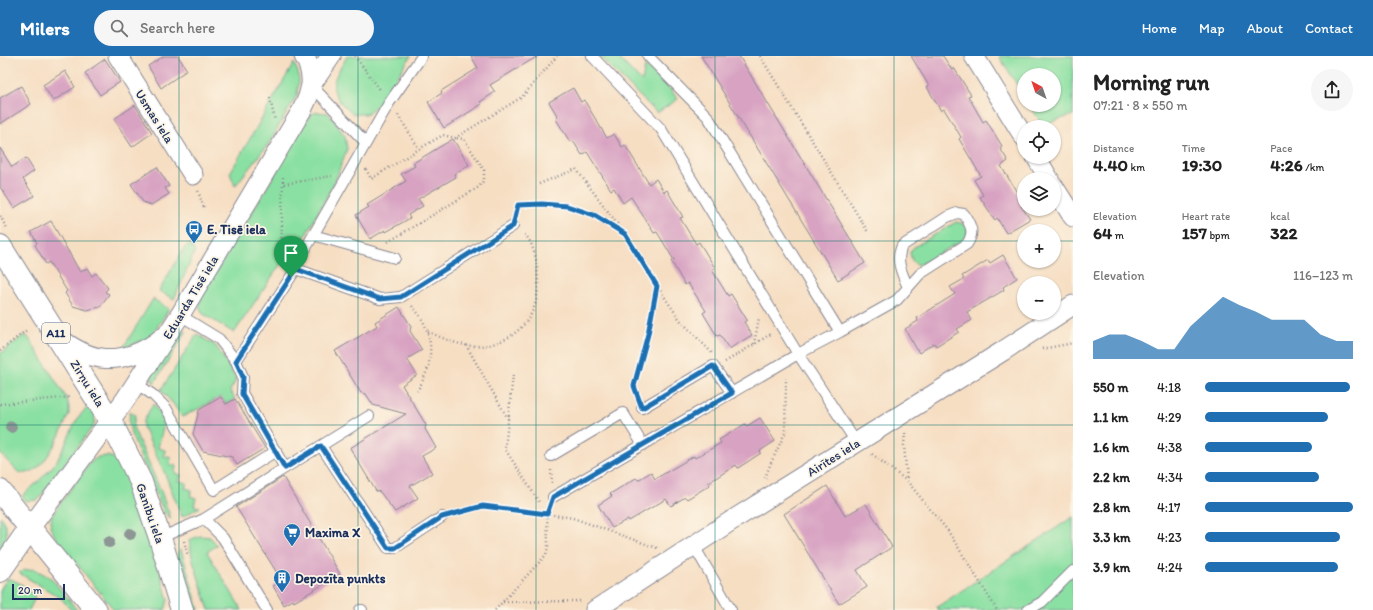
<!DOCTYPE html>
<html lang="en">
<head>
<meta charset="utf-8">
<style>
  :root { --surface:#fff; --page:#f6f6f6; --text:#222; --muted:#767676; --accent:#1f6fb2 }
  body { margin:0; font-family:Itim,sans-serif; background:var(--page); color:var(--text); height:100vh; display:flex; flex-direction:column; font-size:15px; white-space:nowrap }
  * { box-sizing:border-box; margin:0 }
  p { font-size:13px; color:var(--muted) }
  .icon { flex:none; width:22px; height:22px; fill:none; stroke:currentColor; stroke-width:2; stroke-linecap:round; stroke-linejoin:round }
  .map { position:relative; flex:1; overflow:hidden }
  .sheet { display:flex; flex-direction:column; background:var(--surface); width:300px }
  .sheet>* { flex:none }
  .needle { width:26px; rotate:320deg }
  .buttons { position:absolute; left:1017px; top:12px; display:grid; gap:8px }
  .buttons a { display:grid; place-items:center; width:44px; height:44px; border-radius:50%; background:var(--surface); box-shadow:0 1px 3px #0004; font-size:20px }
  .scale { position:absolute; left:12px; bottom:10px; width:53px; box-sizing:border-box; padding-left:4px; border:2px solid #1b2f5e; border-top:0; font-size:11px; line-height:14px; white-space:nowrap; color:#1b2f5e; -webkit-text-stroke:3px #fcf5e5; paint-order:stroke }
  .pin { position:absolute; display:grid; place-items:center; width:34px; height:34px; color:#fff; margin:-41px -17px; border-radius:50% 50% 50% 0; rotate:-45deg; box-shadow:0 0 4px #0007 }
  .pin .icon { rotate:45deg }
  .round { display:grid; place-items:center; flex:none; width:42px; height:42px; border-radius:21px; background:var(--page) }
  .headline { display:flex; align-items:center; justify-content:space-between; height:68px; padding:0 20px }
  h1 { font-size:22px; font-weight:700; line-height:30px }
  .stats { display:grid; grid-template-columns:repeat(3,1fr); gap:6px; height:68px; padding:4px 20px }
  .stats div { display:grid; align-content:center }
  .stats b { font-size:17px; font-weight:700 }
  .stats small { font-size:11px; font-weight:400 }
  .stats p { font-size:11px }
  .chart { height:112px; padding:8px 20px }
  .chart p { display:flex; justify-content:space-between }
  .chart svg { width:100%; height:72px; margin-top:4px; fill:var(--accent); opacity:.7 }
  ul { padding:0 20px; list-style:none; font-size:13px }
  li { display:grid; grid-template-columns:64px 48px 1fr; align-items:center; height:30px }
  li i { height:10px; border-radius:5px; background:var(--accent) }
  header { display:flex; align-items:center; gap:24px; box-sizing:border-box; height:56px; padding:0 20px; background:var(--accent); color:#fff }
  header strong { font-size:19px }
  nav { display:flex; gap:22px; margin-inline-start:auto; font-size:14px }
  .search { width:280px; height:36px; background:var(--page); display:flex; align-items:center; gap:10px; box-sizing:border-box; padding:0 14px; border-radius:22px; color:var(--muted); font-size:15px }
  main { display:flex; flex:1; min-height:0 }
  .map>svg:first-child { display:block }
  .green { fill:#8ae0a2; stroke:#528880 }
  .building { fill:#d8a3c2 }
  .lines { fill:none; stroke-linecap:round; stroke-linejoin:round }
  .lane-casing { stroke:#888690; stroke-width:12 }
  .street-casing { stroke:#888690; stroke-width:21 }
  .secondary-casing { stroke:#888690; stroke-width:24 }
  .highway-casing { stroke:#888690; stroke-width:24 }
  .path { stroke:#888690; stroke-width:2.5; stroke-dasharray:1 3; stroke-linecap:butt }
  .lane { stroke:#fff; stroke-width:10 }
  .street { stroke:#fff; stroke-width:19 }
  .secondary { stroke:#fff; stroke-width:22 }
  .highway { stroke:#fff; stroke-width:22 }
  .tree { fill:#8d9695 }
  .route-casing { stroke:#fff; stroke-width:8 }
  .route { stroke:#1f6fb2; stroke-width:5 }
  .grid { fill:none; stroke:#0f766e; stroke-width:1; stroke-opacity:0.55 }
  .labels { text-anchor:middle; stroke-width:3.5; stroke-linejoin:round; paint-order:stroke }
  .shield { fill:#fcf5e5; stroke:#5e6a86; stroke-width:1 }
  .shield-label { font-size:12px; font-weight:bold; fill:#1b2f5e }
  .street-label { font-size:13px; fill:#1b2f5e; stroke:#fcf5e5 }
  .poi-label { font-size:13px; font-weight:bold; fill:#1b2f5e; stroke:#fcf5e5; text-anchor:start }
</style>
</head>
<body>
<header>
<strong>Milers</strong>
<div class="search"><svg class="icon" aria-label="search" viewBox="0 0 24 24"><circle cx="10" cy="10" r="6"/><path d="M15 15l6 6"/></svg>Search here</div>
<nav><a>Home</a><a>Map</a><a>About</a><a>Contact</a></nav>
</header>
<main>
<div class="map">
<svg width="1073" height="554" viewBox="0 0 1073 554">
  <rect width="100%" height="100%" fill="#fcf5e5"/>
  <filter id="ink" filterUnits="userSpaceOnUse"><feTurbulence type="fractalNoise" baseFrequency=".025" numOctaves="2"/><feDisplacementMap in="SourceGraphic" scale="8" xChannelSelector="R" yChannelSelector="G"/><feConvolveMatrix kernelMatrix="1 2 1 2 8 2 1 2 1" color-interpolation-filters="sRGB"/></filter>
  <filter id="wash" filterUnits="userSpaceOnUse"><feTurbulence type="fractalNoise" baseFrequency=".012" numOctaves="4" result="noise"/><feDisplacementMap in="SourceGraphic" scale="16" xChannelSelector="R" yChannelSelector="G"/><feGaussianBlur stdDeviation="0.9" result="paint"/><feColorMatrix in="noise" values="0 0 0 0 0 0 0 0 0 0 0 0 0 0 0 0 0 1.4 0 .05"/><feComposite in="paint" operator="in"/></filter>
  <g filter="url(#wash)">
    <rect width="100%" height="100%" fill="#f6dec3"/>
    <path class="green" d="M347,0H411L380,47L366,58H353C344,51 331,39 334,26C335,19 344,7 347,0Z
      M599,0H617L642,26L645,10L665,27L678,43L657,57Z
      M999,0H1073V59L1042,69L1030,49H1054V19H1024V40Z
      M294,7L298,16L299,26L297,39L269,87L235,130L230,117Z
      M318,56L328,57L345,80L347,93L335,125L295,199L288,197L234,277L202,257L199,249L203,238L311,58Z
      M956,166C967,168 970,172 965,183L919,209C912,207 911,203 910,196L914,191Z
      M187,189H190L195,195L174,243L159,235L184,192Z
      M153,243L169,253L154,276L145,284L123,292Z
      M182,275H186V276L154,327L152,324V318L179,276Z
      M197,278L216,290L229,311L236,324L230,335L235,343L226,348L221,341L182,361L174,349L161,334Z
      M23,280H27L30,284L67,343L69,351V358C62,374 47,411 30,416C26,418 22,417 18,416L0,397V298Z
      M153,348C169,364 162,373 158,392L165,394L164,400L171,402L170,409L176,410L175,417L181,419L179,425L187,427L185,432L192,434L190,440L196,442L194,450L200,451L182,461L165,418L143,371V366Z
      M90,350L95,359L94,369L38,444L26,445L22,440C32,431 44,421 53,410C67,393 72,361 90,350Z
      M130,355L135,359L133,371L162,438L171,463L164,456L131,378L129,367Z
      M107,400L117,403L124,411L141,449L168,544L165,554H114L56,482L50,471L52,459L90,407L98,401Z
      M0,460C9,472 8,483 0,495Z
      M1073,461V554H938L937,551Z
      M200,480L210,481L217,489L207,496L242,554H209L193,505L189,484Z
      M180,494H181L199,554H193L190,548L178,504V497Z
      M34,513L51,522L77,554H71L61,542L19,517L24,514Z
      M7,523C15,522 32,535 35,542L29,554H0V534Z"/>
    <g id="blocks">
      <path class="building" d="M164,0H178L187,14L161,32L148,10Z
        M471,0H538L490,29L495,36L480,46L482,48L444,72L428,46L442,37L441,35L478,12Z
        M701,0H739L865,207L838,224Z
        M911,0H943L952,14L954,12L971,39L968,40L983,66L986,64L1002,90L1000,92L1008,105L1001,110L1024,148L1021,150L1030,163L1006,177L997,162L995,164L980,141L983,139L974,124L981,120L959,83L961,81L944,53L941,55L927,31L929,30Z
        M105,3L120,26L100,39L85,17Z
        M65,15L75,31L53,45L43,29Z
        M21,30L31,48L0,68V42Z
        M573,32L581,46L584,44L607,82L614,78L622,91L625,89L649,128L656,123L664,136L667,134L683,161L680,162L696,188L699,186L715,212L712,214L728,240L731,238L747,264L744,266L752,279L729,293L720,279L717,280L703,257L706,255L688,227L685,229L671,205L674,204L657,176L654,177L631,141L623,147L614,132L611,134L587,96L582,99L573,85L570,86L556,63L558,61L549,46Z
        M135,49L152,77L132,91L114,63Z
        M453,83L469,109L454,118L456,121L418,143L423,150L408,159L410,162L386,176L385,174L370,183L356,159L369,151L367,149L406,125L401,118L415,110L413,107Z
        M0,92L12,111L26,102L34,115L23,123L34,140L14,152L0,131Z
        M157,111L169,130L165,132L169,138L151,149L143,146L131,128Z
        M51,165L80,216L87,212L92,220L96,217L108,232L105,236L109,238L100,251L87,254L73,250L65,237L67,235L49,206L46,208L35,189L37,187L31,176Z
        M1003,199L1017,222L1003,231L1004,234L967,256L972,264L957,273L959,276L936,290L934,287L919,297L905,273L918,265L917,262L955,238L950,231L964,223L962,220L988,204L990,207Z
        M399,251L411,270L410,275L422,294L407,303L417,319L402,329L426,369L425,373L436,392L422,400L432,417L410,430L418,442L395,456L380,436L376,435L350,392L406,358L373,349L366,338L361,337L335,295L377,270L375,266Z
        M221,341L226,348L235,343L265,392L237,409L232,401L203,395L193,378L199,354Z
        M760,362L775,385L760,395L761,397L738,412L736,409L708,427L710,429L687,443L685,441L671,450L666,443L629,465L628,463L612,472L598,449L612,440L610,438L636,422L638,424L651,416L655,423L694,400L695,402L721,387L719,384L745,368L747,370Z
        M283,421L340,518L294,546L293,544L284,549L273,530L282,525L236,451Z
        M827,430L845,460L866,448L892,491L857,514L867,531L839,548L784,458Z"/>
    </g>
  </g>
  <g filter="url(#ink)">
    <use href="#blocks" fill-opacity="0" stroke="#888690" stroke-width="1"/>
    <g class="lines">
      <defs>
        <path id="lane" d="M592,0L661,73L798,298L856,386
          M648,0L708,61L840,276
          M311,29L366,87
          M313,179L395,202
          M303,197L389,47L422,0
          M180,259L219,283L236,305L296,213L380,243L401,241L513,170
          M236,305L243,321L242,337L285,412L369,360
          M136,327L153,339L166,352L214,434L276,395
          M642,352L713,310L732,337
          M321,390L388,492H395L442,461
          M551,400L623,357L643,389
          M553,441L798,298L840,276L897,244L920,218L967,188C975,176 971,170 964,158L957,157L947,161L902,190C895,204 902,218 908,231
          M204,463L285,412
          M160,482L204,463L223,482L267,554
          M694,490L731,554
          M360,554H362
          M1028,554L1042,546L1073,515"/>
        <path id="street" d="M118,0L193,119
          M304,0C310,10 312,18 311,29
          M974,0L1024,81
          M1036,101L1049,123
          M1054,131L1073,161
          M59,282C71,291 86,300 101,302C122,305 146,296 162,282
          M30,472L125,344L180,259L302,54L308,41L311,29L331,0
          M595,554L731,465L1003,295L1073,249"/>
        <path id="secondary" d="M0,515L30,472"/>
        <path id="highway" d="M0,190L110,364L141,426L160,482L182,554
          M0,435L96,554"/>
      </defs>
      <use href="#lane" class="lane-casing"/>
      <use href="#street" class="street-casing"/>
      <use href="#secondary" class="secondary-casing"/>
      <use href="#highway" class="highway-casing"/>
      <path class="path" d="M355,0L381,35
        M760,0L868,176
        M270,42L275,65
        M398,59L419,93L443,79L455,82L522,41L557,0
        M366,113L371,123L419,93
        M283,121L281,201L284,207
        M284,128L332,120
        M539,128L576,113L625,178L657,230L680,264L712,297
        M198,135L204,152
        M516,158L518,149C544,148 570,148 594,159C604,164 614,171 623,177
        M0,160L7,172
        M388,186L479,131L484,124V114L464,83L455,82
        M412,250C436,276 435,307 417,335
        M428,276C443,282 461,291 478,290C504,290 530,271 536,245C539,234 538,222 537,211C536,201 532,183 523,177
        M754,288L759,262
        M466,289L508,363
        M1042,293L1073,287
        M0,295L28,273
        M725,306L771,278
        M513,319L505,393L539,446
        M638,340L634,330L648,278L657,230
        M0,348L71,341
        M905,377L904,389L907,424
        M872,398L907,425L948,475L997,554
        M551,414L552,427
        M765,422L770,409L785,377L786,322
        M455,458L483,450L547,458L573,462L657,492
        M184,485L188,500
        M503,546L580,545
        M495,554L546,499L548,490L547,457"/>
      <use href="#lane" class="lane"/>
      <use href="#street" class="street"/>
      <use href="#secondary" class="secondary"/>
      <use href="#highway" class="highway"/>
    </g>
    <g class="tree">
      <circle cx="11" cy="371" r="6"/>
      <circle cx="130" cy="478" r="6"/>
      <circle cx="109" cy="486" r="6"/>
    </g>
  </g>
  <g class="lines" filter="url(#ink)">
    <defs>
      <path id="route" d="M542,148L567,150L594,159L625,178L657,230L648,278L634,330L642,352L713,310L732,337L553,441L547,458L483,450L442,461L395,492H388L321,390L285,412L242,338L243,321L236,305L296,213L380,243L401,241L513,170L518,149Z"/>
    </defs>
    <use href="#route" class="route-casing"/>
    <use href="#route" class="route"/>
  </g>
  <path class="grid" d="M179,0V554M358,0V554M536,0V554M715,0V554M894,0V554M0,185H1024M1054,185H1073M0,369H1073"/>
  <defs>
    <symbol id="bus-pin" viewBox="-11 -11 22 30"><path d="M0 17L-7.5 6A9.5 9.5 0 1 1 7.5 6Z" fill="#1f6fb2" stroke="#fcf5e5"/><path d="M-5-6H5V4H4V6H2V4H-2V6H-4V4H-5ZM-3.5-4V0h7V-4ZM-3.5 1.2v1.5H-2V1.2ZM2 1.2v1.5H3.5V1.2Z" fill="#fff"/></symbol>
    <symbol id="supermarket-pin" viewBox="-11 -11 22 30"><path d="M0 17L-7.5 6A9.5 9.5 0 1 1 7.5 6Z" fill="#1f6fb2" stroke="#fcf5e5"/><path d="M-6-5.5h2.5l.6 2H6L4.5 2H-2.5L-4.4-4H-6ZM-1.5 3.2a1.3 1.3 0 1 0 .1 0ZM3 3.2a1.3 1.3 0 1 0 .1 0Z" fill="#fff"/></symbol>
    <symbol id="building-pin" viewBox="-11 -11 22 30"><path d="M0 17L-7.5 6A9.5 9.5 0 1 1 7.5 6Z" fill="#1f6fb2" stroke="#fcf5e5"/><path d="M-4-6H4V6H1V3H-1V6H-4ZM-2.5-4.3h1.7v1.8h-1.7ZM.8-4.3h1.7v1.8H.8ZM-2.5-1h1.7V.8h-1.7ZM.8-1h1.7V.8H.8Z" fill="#fff"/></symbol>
  </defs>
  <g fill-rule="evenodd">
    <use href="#bus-pin" x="184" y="163" width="20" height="27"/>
    <use href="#supermarket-pin" x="282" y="466" width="20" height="27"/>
    <use href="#building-pin" x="272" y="512" width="20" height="27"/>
  </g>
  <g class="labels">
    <rect class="shield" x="42" y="267" width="28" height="20" rx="3"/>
    <g class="shield-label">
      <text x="56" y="281">A11</text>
    </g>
    <g class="street-label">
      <text transform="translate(155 60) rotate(58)" y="5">Usmas iela</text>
      <text transform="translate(190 241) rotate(-59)" y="5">Eduarda Tisē iela</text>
      <text transform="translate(88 327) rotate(58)" y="5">Zirņu iela</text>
      <text transform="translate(833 401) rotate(-32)" y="5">Airītes iela</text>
      <text transform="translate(151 457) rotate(71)" y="5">Ganību iela</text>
    </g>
    <g class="poi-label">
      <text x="207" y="178">E. Tisē iela</text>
      <text x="305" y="481">Maxima X</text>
      <text x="295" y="527">Depozīta punkts</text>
    </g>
  </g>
</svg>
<div class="buttons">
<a><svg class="needle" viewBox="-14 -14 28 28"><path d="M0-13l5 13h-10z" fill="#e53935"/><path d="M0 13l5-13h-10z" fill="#767676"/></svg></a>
<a><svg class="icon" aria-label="locate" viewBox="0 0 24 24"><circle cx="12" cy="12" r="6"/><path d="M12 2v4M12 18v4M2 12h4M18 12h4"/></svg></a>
<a><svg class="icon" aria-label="layers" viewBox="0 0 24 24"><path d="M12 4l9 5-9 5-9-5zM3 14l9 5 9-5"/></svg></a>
<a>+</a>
<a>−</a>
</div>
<div class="scale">20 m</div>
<div class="pin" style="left:291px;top:221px;background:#1e9e55"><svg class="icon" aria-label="arrive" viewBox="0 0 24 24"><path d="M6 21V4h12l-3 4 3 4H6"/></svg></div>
</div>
<section class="sheet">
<div class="headline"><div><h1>Morning run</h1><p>07:21 · 8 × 550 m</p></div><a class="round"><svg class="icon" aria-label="share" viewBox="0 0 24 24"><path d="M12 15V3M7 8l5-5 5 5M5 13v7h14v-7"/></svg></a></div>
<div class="stats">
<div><p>Distance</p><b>4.40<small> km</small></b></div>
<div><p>Time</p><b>19:30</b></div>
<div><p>Pace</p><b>4:26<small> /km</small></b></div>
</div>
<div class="stats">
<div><p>Elevation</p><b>64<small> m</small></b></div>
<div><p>Heart rate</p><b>157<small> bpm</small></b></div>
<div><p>kcal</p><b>322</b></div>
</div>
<div class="chart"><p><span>Elevation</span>116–123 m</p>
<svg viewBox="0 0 160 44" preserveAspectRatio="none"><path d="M0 44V33L10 29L20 29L30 33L40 38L50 38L60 24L70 15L80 6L90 11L100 15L110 20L120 20L130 20L140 29L150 33L160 33V44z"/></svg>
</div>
<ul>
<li><b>550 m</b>4:18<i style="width:98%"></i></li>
<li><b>1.1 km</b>4:29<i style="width:83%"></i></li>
<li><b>1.6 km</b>4:38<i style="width:72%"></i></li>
<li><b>2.2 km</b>4:34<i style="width:77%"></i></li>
<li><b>2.8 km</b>4:17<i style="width:100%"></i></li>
<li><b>3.3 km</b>4:23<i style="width:91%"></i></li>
<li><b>3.9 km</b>4:24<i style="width:90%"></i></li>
</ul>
</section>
</main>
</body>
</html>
